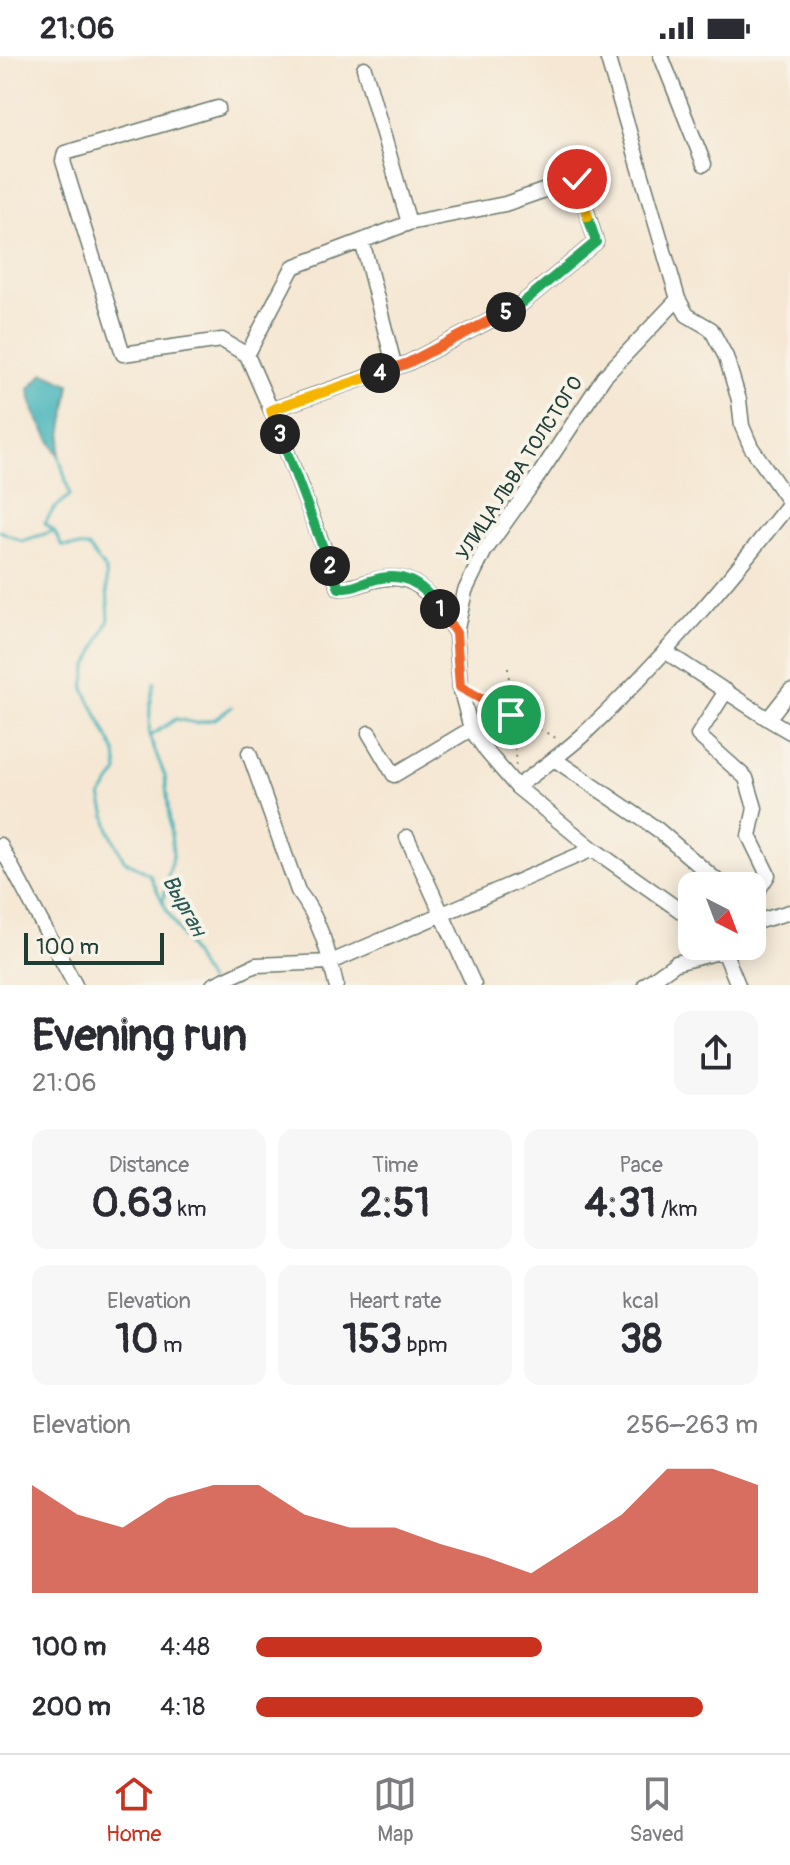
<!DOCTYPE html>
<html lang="en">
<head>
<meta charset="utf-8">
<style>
  :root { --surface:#fff; --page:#f7f7f7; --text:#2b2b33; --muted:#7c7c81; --line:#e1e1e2; --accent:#c8321e }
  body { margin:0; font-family:Pangolin,sans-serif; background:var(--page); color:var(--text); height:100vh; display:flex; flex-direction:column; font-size:30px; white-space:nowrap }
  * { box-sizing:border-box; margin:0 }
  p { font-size:26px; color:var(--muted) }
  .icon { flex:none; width:44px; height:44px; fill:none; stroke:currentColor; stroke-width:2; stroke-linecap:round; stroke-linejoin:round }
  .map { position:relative; height:929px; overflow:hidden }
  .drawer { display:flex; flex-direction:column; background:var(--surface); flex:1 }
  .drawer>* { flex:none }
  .needle { width:52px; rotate:138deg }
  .controls { position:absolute; left:678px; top:816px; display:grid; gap:16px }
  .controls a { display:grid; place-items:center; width:88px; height:88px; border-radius:16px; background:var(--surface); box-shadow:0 4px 20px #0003; font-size:40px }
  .scale { position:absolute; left:24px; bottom:20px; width:140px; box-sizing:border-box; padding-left:8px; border:4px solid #1f3d34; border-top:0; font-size:22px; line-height:28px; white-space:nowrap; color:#1f3d34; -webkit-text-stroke:6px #f7f3e8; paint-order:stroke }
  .pin { position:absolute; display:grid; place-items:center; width:68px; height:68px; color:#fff; margin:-34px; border:4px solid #fff; border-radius:50%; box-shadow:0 2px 8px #0007 }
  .km { position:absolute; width:40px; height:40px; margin:-20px; border-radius:50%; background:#222; color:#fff; font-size:22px; line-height:40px; text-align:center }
  .round { display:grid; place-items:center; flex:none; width:84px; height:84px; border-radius:16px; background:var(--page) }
  .headline { display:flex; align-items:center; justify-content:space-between; height:136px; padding:0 32px }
  h1 { font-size:44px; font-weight:700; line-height:60px }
  .stats { display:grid; grid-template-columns:repeat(3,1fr); gap:12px; height:136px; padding:8px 32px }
  .stats div { display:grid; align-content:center; border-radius:16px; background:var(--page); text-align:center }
  .stats b { font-size:40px; font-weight:700 }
  .stats small { font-size:22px; font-weight:400 }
  .stats p { font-size:22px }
  .chart { height:224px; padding:16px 32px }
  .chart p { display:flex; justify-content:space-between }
  .chart svg { width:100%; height:144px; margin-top:8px; fill:var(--accent); opacity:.7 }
  ul { padding:0 32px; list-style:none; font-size:26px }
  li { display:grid; grid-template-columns:128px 96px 1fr; align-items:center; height:60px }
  li i { height:20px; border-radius:10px; background:var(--accent) }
  .status { display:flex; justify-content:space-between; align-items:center; height:56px; padding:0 40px; background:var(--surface); direction:ltr }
  .status svg { height:22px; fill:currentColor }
  .dock { display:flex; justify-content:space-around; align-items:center; height:112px; border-top:2px solid var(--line); background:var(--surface); font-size:22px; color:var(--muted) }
  .dock a { display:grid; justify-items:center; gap:4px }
  .dock .current { color:var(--accent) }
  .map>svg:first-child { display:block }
  .water { fill:#41b2b9; stroke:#307876; stroke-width:2 }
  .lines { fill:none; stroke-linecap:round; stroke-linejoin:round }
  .stream { stroke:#41b2b9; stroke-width:3 }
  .minor-casing { stroke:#6a786c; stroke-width:17 }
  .path { stroke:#6a786c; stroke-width:2; stroke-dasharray:2 6; stroke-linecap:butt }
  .minor { stroke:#fff; stroke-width:14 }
  .split-1-casing { stroke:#fff; stroke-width:16 }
  .split-2-casing { stroke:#fff; stroke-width:16 }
  .split-3-casing { stroke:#fff; stroke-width:16 }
  .split-4-casing { stroke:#fff; stroke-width:16 }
  .split-5-casing { stroke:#fff; stroke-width:16 }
  .split-6-casing { stroke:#fff; stroke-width:16 }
  .split-7-casing { stroke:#fff; stroke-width:16 }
  .split-1 { stroke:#f0652b; stroke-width:10 }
  .split-2 { stroke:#22a559; stroke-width:10 }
  .split-3 { stroke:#22a559; stroke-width:10 }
  .split-4 { stroke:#f5b400; stroke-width:10 }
  .split-5 { stroke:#f0652b; stroke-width:10 }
  .split-6 { stroke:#22a559; stroke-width:10 }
  .split-7 { stroke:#f5b400; stroke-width:10 }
  .labels { text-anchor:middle; stroke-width:8; stroke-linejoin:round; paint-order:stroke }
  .street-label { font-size:20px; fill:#1f3d34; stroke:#f7f3e8 }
  .water-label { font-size:22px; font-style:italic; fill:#285a55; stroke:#f7f3e8 }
</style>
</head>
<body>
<div class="status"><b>21:06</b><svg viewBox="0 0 49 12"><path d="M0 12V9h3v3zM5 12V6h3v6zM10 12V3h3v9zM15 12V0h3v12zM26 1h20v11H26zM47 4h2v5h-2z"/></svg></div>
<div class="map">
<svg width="790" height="929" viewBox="0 0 790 929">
  <rect width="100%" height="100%" fill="#f7f3e8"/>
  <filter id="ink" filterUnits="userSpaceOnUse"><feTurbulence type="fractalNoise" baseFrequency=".0125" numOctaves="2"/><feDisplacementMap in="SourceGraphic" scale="16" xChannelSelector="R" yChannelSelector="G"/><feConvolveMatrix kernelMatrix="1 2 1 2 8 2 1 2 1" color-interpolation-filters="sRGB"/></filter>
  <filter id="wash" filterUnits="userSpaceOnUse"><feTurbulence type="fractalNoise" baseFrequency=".006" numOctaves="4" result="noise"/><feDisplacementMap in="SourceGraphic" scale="32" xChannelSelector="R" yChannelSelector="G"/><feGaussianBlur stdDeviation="1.8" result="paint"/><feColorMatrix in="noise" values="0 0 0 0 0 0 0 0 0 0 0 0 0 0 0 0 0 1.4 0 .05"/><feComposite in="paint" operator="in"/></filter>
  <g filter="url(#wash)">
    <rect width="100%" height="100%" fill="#f5e7d3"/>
    <path class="water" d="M44,317L70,328L59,400L34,356L29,333Z"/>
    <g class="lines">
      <path class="stream" d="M53,474L45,467L53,454L70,439L59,400
        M0,475L22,485L54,475L62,490L88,491L106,515L109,563L87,612L84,633L116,697L118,716L101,740L110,776L124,804L150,819L167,855L208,925
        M155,627L150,650L149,680L165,720L173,798L163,846
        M150,680L176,663L196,667L215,663L232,651"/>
    </g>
  </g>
  <g filter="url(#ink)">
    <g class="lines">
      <defs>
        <path id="minor" d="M607,0L678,243L687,259L711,273L726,301L739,344L742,370L751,391L790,447
          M661,0L704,108
          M364,12L409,167
          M218,52L65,97L63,105L123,298L222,284L247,299
          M362,185L395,312
          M678,243L604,321L541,416L484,496L465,535L456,577L460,631L471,673L487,696L517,731L593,793L692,863
          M271,354L408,307L520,249L596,186L577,123L505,148L409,167L293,211L247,299L271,354L339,532C352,533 362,527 375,524C418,512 435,546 456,577
          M666,596L768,663L790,635
          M726,635L698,679L746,722L755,752L749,780L768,819L752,844
          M768,663L790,676
          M369,677L394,719L471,673
          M249,697L298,835C319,861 329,897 336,929
          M554,703L657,773L723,830
          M517,731C540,713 564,697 585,677C660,606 726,528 790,447
          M407,781L474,929
          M0,789L75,929
          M752,867L790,856
          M722,890L738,929
          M213,929L256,909L331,906L593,793
          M645,929L676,907L723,895"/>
      </defs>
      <use href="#minor" class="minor-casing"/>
      <path class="path" d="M508,612L516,710
        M476,639L558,683"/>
      <use href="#minor" class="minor"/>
    </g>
  </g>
  <g class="lines" filter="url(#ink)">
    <defs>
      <path id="split-1" d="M440,553L456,577L460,631L511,659"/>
      <path id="split-2" d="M330,510L339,532C351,533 358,529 370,525C401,514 422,526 440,553"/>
      <path id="split-3" d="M280,378L330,510"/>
      <path id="split-4" d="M280,378L271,354L380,317"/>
      <path id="split-5" d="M380,317L408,307L506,256"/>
      <path id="split-6" d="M506,256L520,249L596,186L588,161"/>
      <path id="split-7" d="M577,123L588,161"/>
    </defs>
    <use href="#split-1" class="split-1-casing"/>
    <use href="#split-2" class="split-2-casing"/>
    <use href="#split-3" class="split-3-casing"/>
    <use href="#split-4" class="split-4-casing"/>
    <use href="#split-5" class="split-5-casing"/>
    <use href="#split-6" class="split-6-casing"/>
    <use href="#split-7" class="split-7-casing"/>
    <use href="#split-1" class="split-1"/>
    <use href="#split-2" class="split-2"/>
    <use href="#split-3" class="split-3"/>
    <use href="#split-4" class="split-4"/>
    <use href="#split-5" class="split-5"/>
    <use href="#split-6" class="split-6"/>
    <use href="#split-7" class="split-7"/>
  </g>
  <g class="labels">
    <g class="street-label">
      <text transform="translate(519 412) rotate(-57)" y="7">УЛИЦА ЛЬВА ТОЛСТОГО</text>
    </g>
    <g class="water-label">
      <text transform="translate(185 849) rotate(61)" y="8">Вырган</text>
    </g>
  </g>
</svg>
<div class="controls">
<a><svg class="needle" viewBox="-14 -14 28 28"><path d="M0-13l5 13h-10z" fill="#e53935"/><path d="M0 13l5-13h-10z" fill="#7c7c81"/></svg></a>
</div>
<div class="scale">100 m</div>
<div class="pin" style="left:511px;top:659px;background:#1e9e55"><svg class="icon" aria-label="arrive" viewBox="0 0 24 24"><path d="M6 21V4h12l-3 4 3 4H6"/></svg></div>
<div class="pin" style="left:577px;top:123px;background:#d93025"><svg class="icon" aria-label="check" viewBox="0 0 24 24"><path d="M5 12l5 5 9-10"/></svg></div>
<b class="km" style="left:440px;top:553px">1</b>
<b class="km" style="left:330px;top:510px">2</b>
<b class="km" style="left:280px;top:378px">3</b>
<b class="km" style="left:380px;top:317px">4</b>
<b class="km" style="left:506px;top:256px">5</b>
</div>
<section class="drawer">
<div class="headline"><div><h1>Evening run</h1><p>21:06</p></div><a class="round"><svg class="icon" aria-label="share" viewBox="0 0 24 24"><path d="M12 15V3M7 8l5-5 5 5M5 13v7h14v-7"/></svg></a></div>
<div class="stats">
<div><p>Distance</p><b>0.63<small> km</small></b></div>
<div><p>Time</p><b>2:51</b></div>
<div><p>Pace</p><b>4:31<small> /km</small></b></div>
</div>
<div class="stats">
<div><p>Elevation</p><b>10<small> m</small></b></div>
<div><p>Heart rate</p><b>153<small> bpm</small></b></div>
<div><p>kcal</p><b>38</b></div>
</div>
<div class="chart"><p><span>Elevation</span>256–263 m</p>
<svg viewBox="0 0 160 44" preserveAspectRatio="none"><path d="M0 44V11L10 20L20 24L30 15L40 11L50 11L60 20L70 24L80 24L90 29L100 33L110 38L120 29L130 20L140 6L150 6L160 11V44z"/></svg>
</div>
<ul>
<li><b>100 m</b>4:48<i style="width:57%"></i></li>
<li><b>200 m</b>4:18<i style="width:89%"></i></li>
</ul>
</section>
<nav class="dock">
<a class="current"><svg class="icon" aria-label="home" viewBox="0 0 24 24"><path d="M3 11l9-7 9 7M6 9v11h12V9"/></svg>Home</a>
<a><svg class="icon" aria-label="map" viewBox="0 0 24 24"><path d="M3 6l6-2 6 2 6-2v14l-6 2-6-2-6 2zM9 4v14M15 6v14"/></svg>Map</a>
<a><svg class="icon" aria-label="saved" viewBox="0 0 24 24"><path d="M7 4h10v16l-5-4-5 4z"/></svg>Saved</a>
</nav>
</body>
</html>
